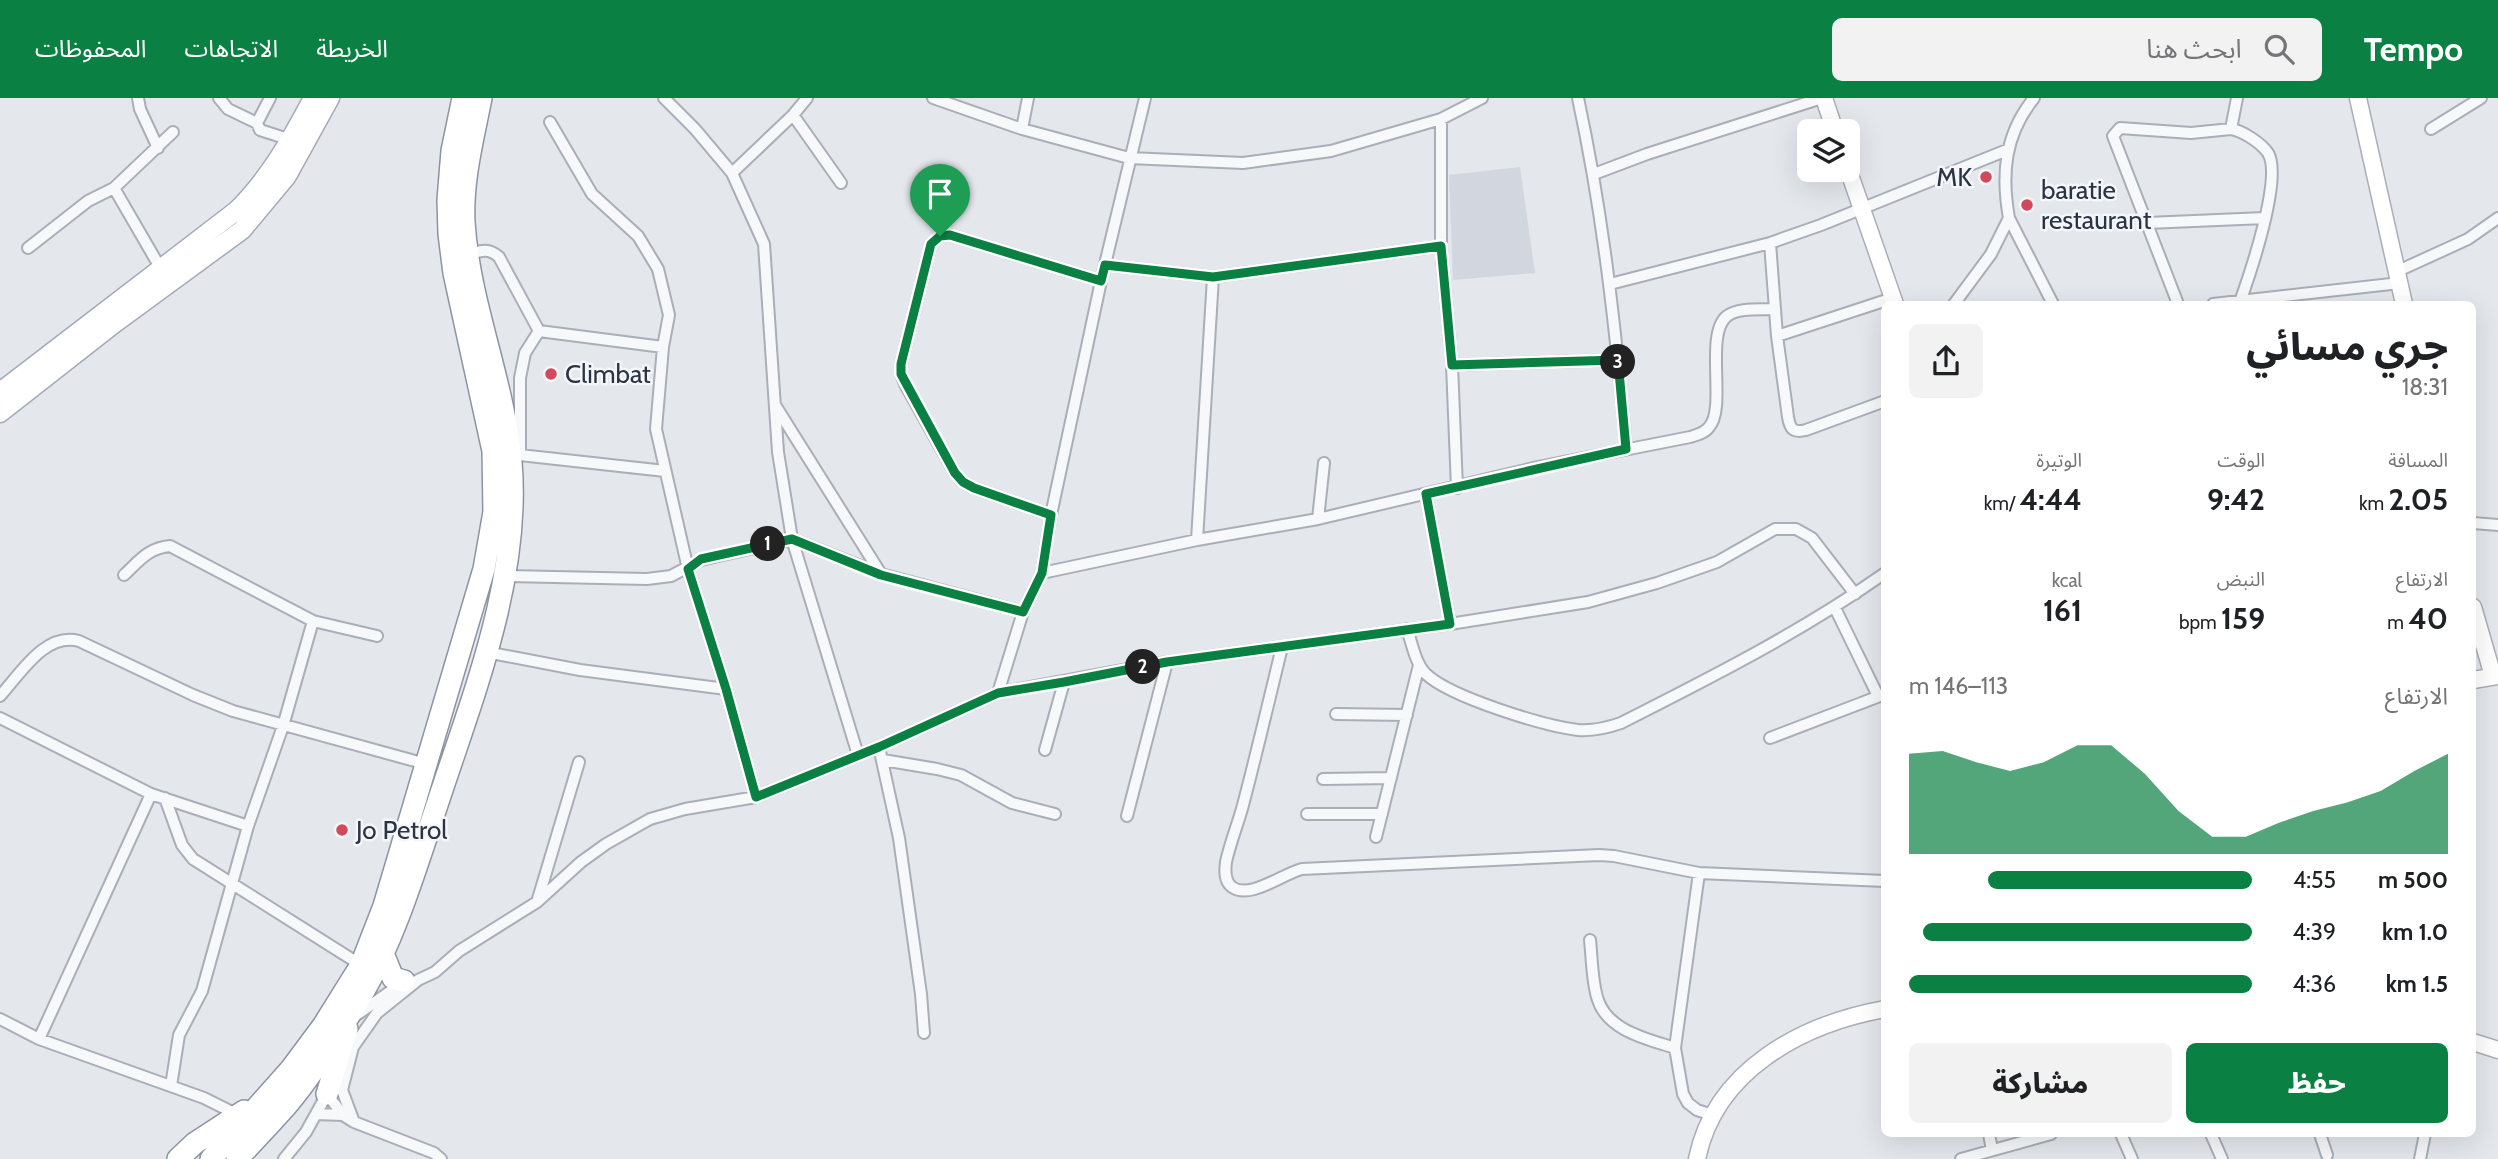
<!DOCTYPE html>
<html lang="ar">
<head>
<meta charset="utf-8">
<style>
  :root { --surface:#fff; --page:#f2f2f2; --text:#202124; --muted:#757577; --accent:#0b8043 }
  body { margin:0; font-family:Cabin,"Noto Sans Arabic",sans-serif; background:var(--page); color:var(--text); direction:rtl; height:100vh; display:flex; flex-direction:column; font-size:26px; white-space:nowrap }
  * { box-sizing:border-box; margin:0 }
  p { font-size:23px; color:var(--muted) }
  .icon { flex:none; width:38px; height:38px; fill:none; stroke:currentColor; stroke-width:2; stroke-linecap:round; stroke-linejoin:round }
  .map { position:relative; flex:1; overflow:hidden; direction:ltr }
  .panel { position:absolute; left:1881px; top:203px; width:595px; height:836px; display:flex; flex-direction:column; background:var(--surface); border-radius:10px; box-shadow:0 7px 28px #0002; direction:rtl }
  .panel>* { flex:none }
  .tools { position:absolute; left:1797px; top:21px; display:grid; gap:14px }
  .tools a { display:grid; place-items:center; width:63px; height:63px; border-radius:10px; background:var(--surface); box-shadow:0 7px 28px #0002; font-size:35px }
  .pin { position:absolute; display:grid; place-items:center; width:60px; height:60px; color:#fff; margin:-72px -30px; border-radius:50% 50% 50% 0; rotate:-45deg; box-shadow:0 0 7px #0007 }
  .pin .icon { rotate:45deg }
  .km { position:absolute; width:35px; height:35px; margin:-18px; border-radius:50%; background:#222; color:#fff; font-size:19px; line-height:35px; text-align:center }
  .round { display:grid; place-items:center; flex:none; width:74px; height:74px; border-radius:10px; background:var(--page) }
  .summary { display:flex; align-items:center; justify-content:space-between; height:119px; padding:0 28px }
  h1 { font-size:38px; font-weight:800; line-height:52px }
  .metrics { display:grid; grid-template-columns:repeat(3,1fr); gap:10px; height:119px; padding:7px 28px }
  .metrics div { display:grid; align-content:center }
  .metrics b { font-size:30px; font-weight:800 }
  .metrics small { font-size:19px; font-weight:400 }
  .metrics p { font-size:19px }
  .chart { height:196px; padding:14px 28px }
  .chart p { display:flex; justify-content:space-between }
  .chart svg { width:100%; height:126px; margin-top:7px; fill:var(--accent); opacity:.7 }
  .primary-button { display:flex; gap:14px; margin-top:auto; padding:14px 28px }
  .primary-button a { flex:1; height:80px; border-radius:10px; background:var(--accent); color:#fff; font-size:28px; font-weight:800; line-height:80px; text-align:center }
  .primary-button a+a { background:var(--page); color:var(--text) }
  ul { padding:0 28px; list-style:none; font-size:23px }
  li { display:grid; grid-template-columns:112px 84px 1fr; align-items:center; height:52px }
  li i { height:18px; border-radius:9px; background:var(--accent) }
  header { display:flex; align-items:center; gap:42px; box-sizing:border-box; height:98px; padding:0 35px; background:var(--accent); color:#fff }
  header strong { font-size:33px }
  nav { display:flex; gap:38px; margin-inline-start:auto; font-size:24px }
  .search { width:490px; height:63px; background:var(--page); display:flex; align-items:center; gap:18px; box-sizing:border-box; padding:0 24px; border-radius:10px; color:var(--muted); font-size:26px }
  .map>svg:first-child { display:block }
  .built { fill:#d2d6de }
  .lines { fill:none; stroke-linecap:round; stroke-linejoin:round }
  .street-casing { stroke:#a9aeb7; stroke-width:14 }
  .secondary-casing { stroke:#a9aeb7; stroke-width:19 }
  .primary-casing { stroke:#a3abb8; stroke-width:21 }
  .highway-casing { stroke:#8b94a3; stroke-width:24 }
  .street { stroke:#f7f8fa; stroke-width:10 }
  .secondary { stroke:#fff; stroke-width:16 }
  .primary { stroke:#fff; stroke-width:18 }
  .highway { stroke:#fff; stroke-width:21 }
  .route-casing { stroke:#fff; stroke-width:14 }
  .route { stroke:#0b8043; stroke-width:9 }
  .poi-dot { fill:#d1495b; stroke:#f4f6f9; stroke-width:2.5 }
  .labels { text-anchor:middle; stroke-width:5; stroke-linejoin:round; paint-order:stroke }
  .poi-label { font-size:26px; fill:#2b3445; stroke:#f4f6f9; text-anchor:start }
</style>
</head>
<body>
<header>
<strong>Tempo</strong>
<div class="search"><svg class="icon" aria-label="search" viewBox="0 0 24 24"><circle cx="10" cy="10" r="6"/><path d="M15 15l6 6"/></svg>ابحث هنا</div>
<nav><a>الخريطة</a><a>الاتجاهات</a><a>المحفوظات</a></nav>
</header>
<div class="map">
<svg width="2498" height="1061" viewBox="0 0 2498 1061">
  <rect width="100%" height="100%" fill="#e4e7ec"/>
  <path class="built" d="M1520,69L1535,175L1453,182L1449,77Z"/>
  <g class="lines">
    <defs>
      <path id="street" d="M138,0L140,11L158,50
        M219,0L228,11L257,25
        M270,0L257,25L260,32L291,42
        M664,0L695,31L732,75L764,146L778,354L792,441L858,657
        M933,0L1022,31L1129,60L1243,65L1331,53L1441,21L1482,0
        M1578,0C1603,116 1616,233 1626,351
        M2034,0C2005,36 2001,75 2009,120L2053,206
        M2237,0L2231,31C2243,33 2261,45 2268,55C2283,79 2250,176 2240,204
        M793,17L841,85
        M1441,21V148L1452,267L1457,390
        M550,24L592,96L638,138L658,171L669,217L663,249L656,331L688,471L726,591L756,699
        M1022,31L1028,0
        M2431,31L2481,0
        M732,75L793,17L807,0
        M1594,76L1647,56L1822,0
        M114,90L173,34
        M2147,125L2265,120
        M1770,145L1777,238L1893,200
        M28,150L88,103L114,90L161,171
        M467,157C480,153 488,149 499,159L539,233L663,249
        M1105,167L1213,179L1441,148
        M2398,173L2468,141L2498,120
        M1610,186L1770,145L1821,127L2007,52
        M1954,206L1991,156L2009,120
        M2178,206L2113,38L2120,30L2191,35L2231,31
        M2213,206L2400,185
        M1777,238L1788,319C1790,331 1793,335 1806,332L1885,303
        M1452,267L1618,262
        M775,307L881,476
        M520,357V280L525,255L539,233
        M511,364L520,357L665,373
        M1426,396L1450,526
        M1051,417L974,390L963,384L955,375L906,288L901,276V266L931,146L940,138L950,137L1101,183
        M1318,421L1324,365
        M2473,425L2498,427
        M1197,442L1213,179
        M1042,475L1197,442L1318,421L1538,369L1690,339C1697,337 1705,335 1709,329C1727,310 1704,236 1727,218C1739,209 1761,212 1775,211
        M124,477C139,463 148,450 170,448L313,523L377,538
        M504,478L647,481L671,478L701,462L792,441L881,476L1023,514
        M1835,510L1878,598
        M1407,531C1412,545 1415,565 1426,576C1450,599 1544,628 1578,632C1593,633 1607,630 1621,625C1712,579 1801,534 1885,475
        M1282,549C1269,602 1257,654 1243,707C1238,726 1230,745 1226,764C1225,772 1224,783 1232,789C1250,802 1282,776 1302,771L1599,757L1614,758L1699,775L1885,783
        M486,554L580,572L726,591
        M998,595L1023,514L1042,475L1051,417L1101,183L1145,0
        M0,598C21,575 45,534 79,543L193,597L233,613L426,666
        M1336,616L1407,617
        M0,620L151,696L248,728
        M1770,640L1885,596
        M879,649L899,740L921,896L924,935
        M1045,652L1064,584
        M883,662L937,671L961,677L1012,705L1055,716
        M1323,681L1391,680
        M165,700L182,747L193,761L361,867
        M1307,716H1382
        M1127,718L1167,564
        M1376,739L1419,567
        M1699,775L1675,950L1683,996L1688,1005L1697,1012L1712,1017
        M538,801L579,664
        M1590,842C1592,860 1592,886 1598,902C1608,933 1648,941 1675,950
        M355,918L405,883
        M0,921L39,941L204,1000L240,1018
        M39,941L151,696
        M171,988L179,937L202,893L248,728L283,628L313,523
        M316,1016L343,1017
        M354,1024L342,992L353,949L377,915L418,882L435,874L459,853L537,804L581,764L606,746L650,721L685,711L756,699L879,649L998,595L1167,564L1450,526L1588,504L1657,485L1717,464L1775,431H1796L1812,440L1855,496
        M1989,1036L1992,1052
        M2121,1036L2132,1061
        M2211,1036L2222,1061
        M2320,1036L2327,1057
        M284,1061L306,1034L327,996L343,1017L354,1024L434,1055L441,1061
        M1961,1061L2051,1036
        M2420,1061L2425,1036"/>
      <path id="secondary" d="M1824,0L1835,33
        M2358,0L2404,206
        M1848,71L1895,206
        M2473,509L2493,578
        M2473,582L2498,578
        M2473,944L2498,952
        M1697,1061C1715,972 1802,926 1885,911"/>
      <path id="primary" d="M0,294L236,113C269,81 292,40 313,0
        M0,315L115,225L242,132L287,78L330,0"/>
      <path id="highway" d="M382,853L393,880L404,883
        M327,996L347,931
        M178,1061L195,1045L244,1013
        M211,1061L291,971L323,928L361,867L384,808L484,471L494,414L493,353L454,175L449,136L448,102L452,53L463,0
        M237,1061C254,1043 271,1025 287,1007C315,974 342,930 364,893C395,839 415,772 435,713C471,602 521,483 511,364C504,283 469,206 464,124C462,82 473,41 481,0"/>
    </defs>
    <use href="#street" class="street-casing"/>
    <use href="#secondary" class="secondary-casing"/>
    <use href="#primary" class="primary-casing"/>
    <use href="#highway" class="highway-casing"/>
    <use href="#street" class="street"/>
    <use href="#secondary" class="secondary"/>
    <use href="#primary" class="primary"/>
    <use href="#highway" class="highway"/>
  </g>
  <g class="lines">
    <defs>
      <path id="route" d="M950,137L1101,183L1105,167L1213,179L1441,148L1452,267L1618,262L1626,351L1426,396L1450,526L1167,564L1064,584L998,595L879,649L756,699L726,591L688,471L701,461L792,441L881,477L1023,514L1042,475L1051,417L974,390L963,384L955,375L901,276V266L931,146L940,138Z"/>
    </defs>
    <use href="#route" class="route-casing"/>
    <use href="#route" class="route"/>
  </g>
  <g class="poi-dot">
    <circle cx="1986" cy="79" r="7"/>
    <circle cx="2027" cy="107" r="7"/>
    <circle cx="551" cy="276" r="7"/>
    <circle cx="342" cy="732" r="7"/>
  </g>
  <g class="labels">
    <g class="poi-label">
      <text x="1972" y="88" text-anchor="end">MK</text>
      <text x="2041" y="101">baratie<tspan x="2041" dy="30">restaurant</tspan></text>
      <text x="565" y="285">Climbat</text>
      <text x="356" y="741">Jo Petrol</text>
    </g>
  </g>
</svg>
<div class="tools">
<a><svg class="icon" aria-label="layers" viewBox="0 0 24 24"><path d="M12 4l9 5-9 5-9-5zM3 14l9 5 9-5"/></svg></a>
</div>
<div class="pin" style="left:940px;top:138px;background:#1e9e55"><svg class="icon" aria-label="arrive" viewBox="0 0 24 24"><path d="M6 21V4h12l-3 4 3 4H6"/></svg></div>
<b class="km" style="left:768px;top:446px">1</b>
<b class="km" style="left:1143px;top:569px">2</b>
<b class="km" style="left:1618px;top:264px">3</b>
<section class="panel">
<div class="summary"><div><h1>جري مسائي</h1><p>18:31</p></div><a class="round"><svg class="icon" aria-label="share" viewBox="0 0 24 24"><path d="M12 15V3M7 8l5-5 5 5M5 13v7h14v-7"/></svg></a></div>
<div class="metrics">
<div><p>المسافة</p><b>2.05<small> km</small></b></div>
<div><p>الوقت</p><b>9:42</b></div>
<div><p>الوتيرة</p><b>4:44<small> /km</small></b></div>
</div>
<div class="metrics">
<div><p>الارتفاع</p><b>40<small> m</small></b></div>
<div><p>النبض</p><b>159<small> bpm</small></b></div>
<div><p>kcal</p><b>161</b></div>
</div>
<div class="chart"><p><span>الارتفاع</span>113–146 m</p>
<svg viewBox="0 0 160 44" preserveAspectRatio="none"><path d="M0 44V9L10 8L20 12L30 15L40 12L50 6L60 6L70 16L80 29L90 38L100 38L110 33L120 29L130 26L140 22L150 15L160 9V44z"/></svg>
</div>
<ul>
<li><b>500 m</b>4:55<i style="width:77%"></i></li>
<li><b>1.0 km</b>4:39<i style="width:96%"></i></li>
<li><b>1.5 km</b>4:36<i style="width:100%"></i></li>
</ul>
<div class="primary-button"><a>حفظ</a><a>مشاركة</a></div>
</section>
</div>
</body>
</html>
